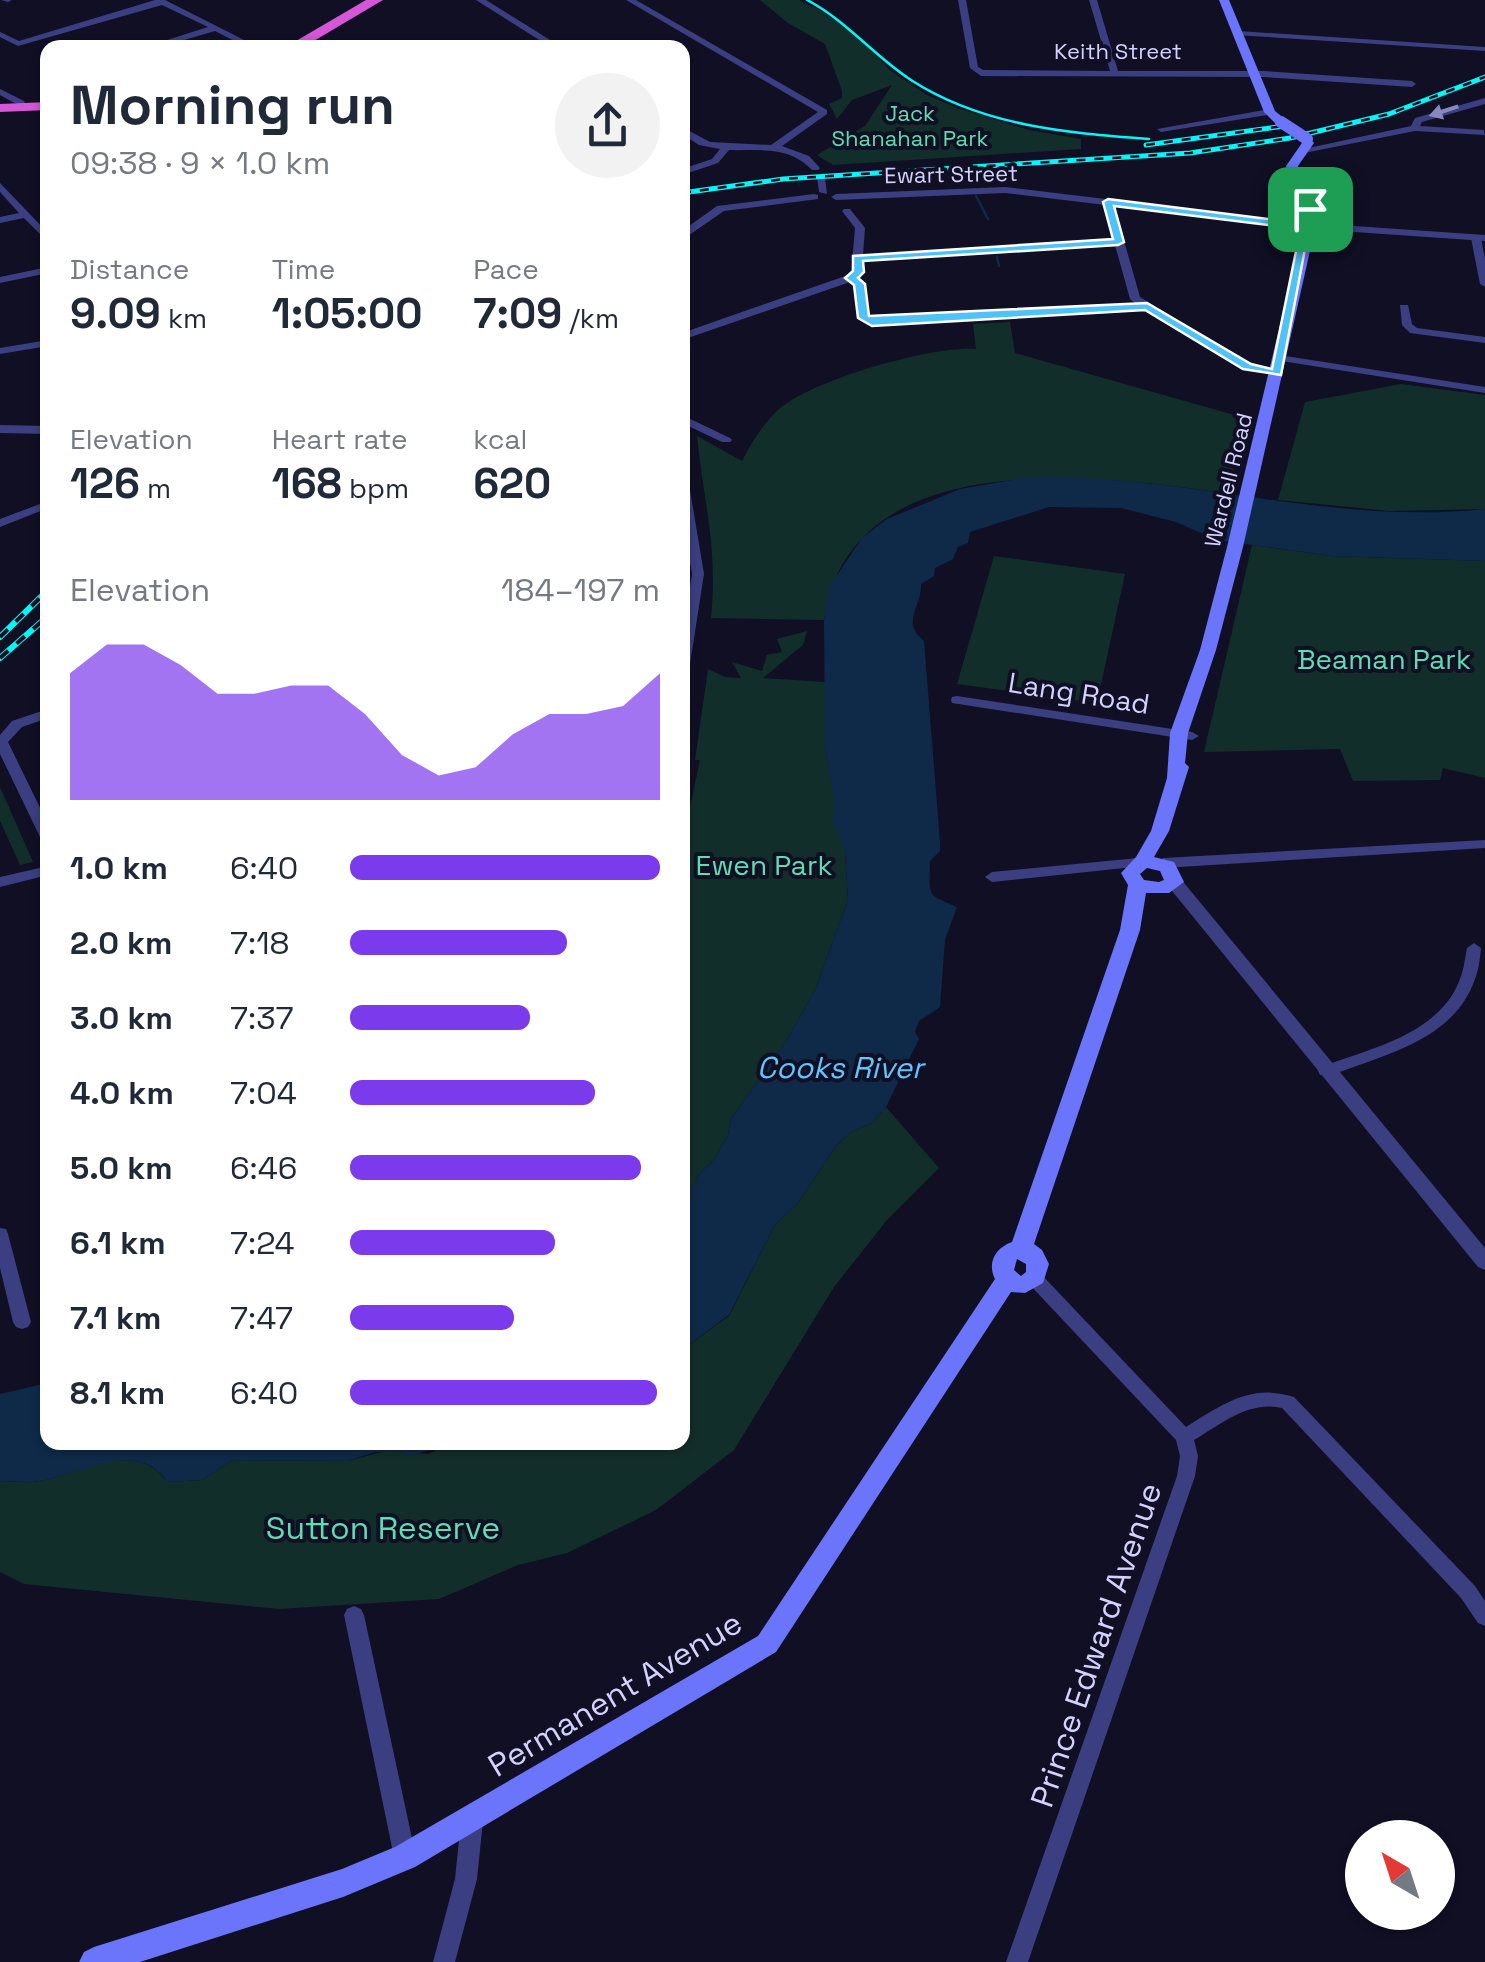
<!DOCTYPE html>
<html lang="en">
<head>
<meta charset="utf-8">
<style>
  :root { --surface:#fff; --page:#f2f2f3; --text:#1f2937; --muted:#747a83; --accent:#7c3aed }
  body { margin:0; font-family:"Space Grotesk",sans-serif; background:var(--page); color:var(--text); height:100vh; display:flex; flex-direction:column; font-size:38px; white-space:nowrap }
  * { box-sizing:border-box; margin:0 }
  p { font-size:32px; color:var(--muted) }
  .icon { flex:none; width:55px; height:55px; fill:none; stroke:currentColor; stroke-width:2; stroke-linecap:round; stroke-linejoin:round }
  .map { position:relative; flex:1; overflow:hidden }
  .sheet { position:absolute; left:40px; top:40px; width:650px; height:1410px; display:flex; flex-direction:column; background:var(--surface); border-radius:20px; box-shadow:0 2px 8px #0004 }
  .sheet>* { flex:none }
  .needle { width:65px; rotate:321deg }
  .buttons { position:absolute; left:1345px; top:1820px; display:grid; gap:20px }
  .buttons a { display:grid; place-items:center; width:110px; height:110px; border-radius:50%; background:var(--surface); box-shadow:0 2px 8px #0004; font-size:50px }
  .pin { position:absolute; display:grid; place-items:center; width:85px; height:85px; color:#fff; margin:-42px; border-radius:20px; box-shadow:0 5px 15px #0006 }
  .round { display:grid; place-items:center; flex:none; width:105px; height:105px; border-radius:52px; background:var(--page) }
  .overview { display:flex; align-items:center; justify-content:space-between; height:170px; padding:0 30px }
  h1 { font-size:55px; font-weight:800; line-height:75px }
  .stats { display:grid; grid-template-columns:repeat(3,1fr); gap:15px; height:170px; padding:10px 30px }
  .stats div { display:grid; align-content:center }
  .stats b { font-size:42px; font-weight:800 }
  .stats small { font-size:28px; font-weight:400 }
  .stats p { font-size:28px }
  .chart { height:280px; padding:20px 30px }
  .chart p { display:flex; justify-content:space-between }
  .chart svg { width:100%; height:180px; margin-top:10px; fill:var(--accent); opacity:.7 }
  ul { padding:0 30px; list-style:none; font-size:32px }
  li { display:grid; grid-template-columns:160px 120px 1fr; align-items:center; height:75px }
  li i { height:25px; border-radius:12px; background:var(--accent) }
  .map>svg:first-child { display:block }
  .green { fill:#122e2a }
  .water { fill:#0e2a48 }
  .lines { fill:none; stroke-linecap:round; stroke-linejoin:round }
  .stream { stroke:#0e2a48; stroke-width:2.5 }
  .minor { fill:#3b3f82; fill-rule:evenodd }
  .tertiary { fill:#3b3f82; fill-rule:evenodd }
  .secondary { fill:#6b75fc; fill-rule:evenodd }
  .trunk { fill:#d656d8; fill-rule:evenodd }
  .tram { stroke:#04f7f8; stroke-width:2.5 }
  .rail-far1-casing { stroke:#04f7f8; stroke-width:5 }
  .rail-casing { stroke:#04f7f8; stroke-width:6 }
  .rail-far1 { stroke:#100f24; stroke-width:2.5; stroke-dasharray:9; stroke-linecap:butt }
  .rail { stroke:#100f24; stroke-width:4; stroke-dasharray:11; stroke-linecap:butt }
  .secondary-bridge { stroke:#6b75fc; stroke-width:12 }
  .oneway { fill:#8788c0 }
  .route { fill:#4fc3f7; stroke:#fff; stroke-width:2.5; fill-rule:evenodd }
  .labels { text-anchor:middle; stroke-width:8; stroke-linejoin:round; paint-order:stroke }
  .far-street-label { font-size:22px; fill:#d3d2fe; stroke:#100f24 }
  .far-park-label { font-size:22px; fill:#5fddb2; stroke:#100f24 }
  .park-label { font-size:28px; fill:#5fddb2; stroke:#100f24 }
  .street-label { font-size:28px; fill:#d3d2fe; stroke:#100f24 }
  .water-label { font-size:30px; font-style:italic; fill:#62c4fc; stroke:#100f24 }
  .near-park-label { font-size:32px; fill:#5fddb2; stroke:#100f24 }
  .near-street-label { font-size:32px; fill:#d3d2fe; stroke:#100f24 }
</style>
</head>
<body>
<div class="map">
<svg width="1485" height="1962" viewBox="0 0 1485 1962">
  <rect width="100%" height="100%" fill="#100f24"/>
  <path class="green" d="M760,0H799L825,13L852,31L891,71L927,95L957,108L1029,130L1081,139V149L833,165L817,155L865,126L892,85L852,100L837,119L829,104L842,98V91L825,44L788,23Z
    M1010,322L1015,353L1245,418L1229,494C1102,475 850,441 824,620L711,618C718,549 704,503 697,436L742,461C751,443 764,423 778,410C811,380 933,345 976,349L973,324Z
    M1401,384L1485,395V509L1389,511L1278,500L1305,402Z
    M1252,545L1332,556L1485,561V778L1443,768L1440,780L1353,781L1340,749L1204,752Z
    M994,556L1125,574L1097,703L957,684Z
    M807,631L803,645L763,678L825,682V748L845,851L848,900L815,990L785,1043L731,1119L728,1135L714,1160L699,1174L683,1211L682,845L700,760H695L708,669L725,677L741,678L732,662L762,671L767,655L782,652L777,639Z
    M0,787L33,862L20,865L0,821Z
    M886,1107L939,1168L887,1220L834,1287L734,1450L656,1510L567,1553L518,1565L439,1599L279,1609L24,1584L0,1572V1482C11,1480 21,1483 32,1482C76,1478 135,1435 167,1482L202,1480L233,1460L347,1461L389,1450L428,1454L451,1443L682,1442L683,1349L729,1316L775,1225L797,1204L837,1145L850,1133L872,1123Z"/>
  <path class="water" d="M1029,477C1181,473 1332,526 1485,509V561L1332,556L1217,540L1176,522L1121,508L1049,507L970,532L968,543L958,547L953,559L935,568L934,576L921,584C922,607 900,622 924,641L940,842V851L930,861C929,898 927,894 957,907L945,940L940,1007L919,1021L915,1032L919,1039L886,1107L872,1123L850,1133L837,1145L797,1204L775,1225L729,1315L683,1349L682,1211L699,1174L714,1160L728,1135L731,1119L785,1043L815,990L848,900L845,851L833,822L835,805L825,748L824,620L829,587L862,538L887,519L960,489Z
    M47,1383L48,1442L451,1443L407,1457L401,1451L376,1452L347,1461L233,1460L202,1480L167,1482C137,1435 74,1479 32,1482C21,1483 11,1480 0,1482V1394Z"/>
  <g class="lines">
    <path class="stream" d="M976,196L988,219
      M997,257L999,266"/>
    <path class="minor" d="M1,0H12L8,2Z
      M155,0H165L260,48H248L215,31L157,48H142L208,27L162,5L18,46L0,37V32L19,41Z
      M476,0H486L563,48H552Z
      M626,0H636L827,110V114L782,146L809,156L820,168L818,170H812C789,145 759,151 729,150L718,163L682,175V169L712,159L720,149L699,145L682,134V127L710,142L771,145L818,112Z
      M958,0H966L978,67L983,70L1110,71L1089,0H1097L1118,71H1263L1412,81L1416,84L1412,87L1263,77L981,76L970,68Z
      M1238,31L1485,47V51L1235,35L1234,33Z
      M0,89L24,101L25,103L18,105L0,95Z
      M1485,98V104L1422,122L1420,126L1484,130L1485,135L1415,131L1304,153L1299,150L1411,126L1415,118Z
      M1270,109L1274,112L1273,114L1161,132L1157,129Z
      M817,177L825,179L827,194L819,192Z
      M0,183L48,233V242L24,218L0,223V217L19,213L0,192Z
      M1105,200L1113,202L1140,297L1251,365L1281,371V375L1244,369L1146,310L876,326L859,318L855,285L850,282L682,340V333L851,274L855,228L842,211L844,209H850L865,228L863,255L1114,239ZM1115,245L1130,299L1137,305L877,320L869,316L865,284L858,278L861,276L862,261Z
      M1476,235L1481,238L1485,259V287L1480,284L1471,238Z
      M48,267V273L0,283V277Z
      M1400,305H1408L1412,324L1417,328L1485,337V343L1410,333L1402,325Z
      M48,340V346L0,354V348Z
      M1279,355L1485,387V393L1275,360V356Z
      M682,415L730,438L732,440L730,442H722L682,423Z
      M682,475L688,478L704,574L688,677L682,681V634L692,574L682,516Z
      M48,501V508L0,527V519Z
      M957,696L1192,732L1199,736L1192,740L952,703L951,700L952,697Z
      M48,709V718L22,727L8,742L48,824V843L41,839L0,754V735L12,721Z
      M1485,840V848L1163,868L1156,863L1163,858Z
      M1138,858L1143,860L1145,863L1143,866L992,882L985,877L992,872Z
      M48,866V875L0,887V877Z
      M1474,943L1481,948C1480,958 1479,969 1475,979C1454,1040 1386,1054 1332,1075H1320L1318,1071L1320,1067C1370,1049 1440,1034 1460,979C1464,969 1465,958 1467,948Z
      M0,1228L6,1229L8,1234L31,1322L28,1327L22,1329L16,1327L13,1322L0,1268Z
      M1035,1272L1041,1274L1186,1427C1222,1405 1251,1383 1294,1397L1475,1586L1485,1601V1626L1478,1623L1461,1598L1282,1408C1249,1400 1221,1424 1194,1440L1198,1456L1195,1476L1028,1962H1006L1177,1476L1180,1456L1176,1440L1029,1284L1026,1279L1029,1274Z
      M354,1606L361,1609L364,1615L416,1857L413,1864L405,1867L397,1864L394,1857L344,1615L347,1609Z
      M472,1811L479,1814L483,1821L477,1879L455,1962H433L455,1879L461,1821L465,1814Z"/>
    <path class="tertiary" d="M1005,187L1296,222L1485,235V241L1296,228L1005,193L836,200L831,197L836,194Z
      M814,194L818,195V199L724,211L682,240V231L717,206Z
      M0,425L48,426V434L0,433Z
      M1174,877L1180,878L1485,1248V1270L1478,1267L1168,886L1166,882L1168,878Z"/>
    <path class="secondary" d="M1219,0H1229L1275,111L1285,119V125H1277L1264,112Z
      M1307,135L1314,143L1298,166L1317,220L1243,547L1216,650L1188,733L1185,763L1189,767L1169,831L1154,857L1174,862L1184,882L1169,893H1146L1140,930L1034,1244L1042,1250L1049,1264L1043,1283L1025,1293L1011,1292L776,1652L415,1867L343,1897L140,1962H79L84,1952L94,1947L342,1869L395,1847L758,1636L995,1279C987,1263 995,1248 1012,1242L1120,930L1128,885L1121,873L1136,857L1151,831L1167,778L1170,733L1200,650L1227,547L1305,220L1286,166L1302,143L1301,139ZM1147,868L1160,871L1164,880L1159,882L1144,880L1140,874ZM1017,1259L1026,1264V1272L1021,1276L1014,1270Z"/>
    <path class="trunk" d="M366,0H383L302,48H284Z
      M48,102V110L0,112V104Z"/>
    <path class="tram" d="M807,0C847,21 874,56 911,80C982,126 1067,133 1149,139"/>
    <defs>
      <path id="rail-far1" d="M1146,145L1284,126
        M682,193L783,179L1190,153L1290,138L1389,114L1485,77"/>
      <path id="rail" d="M0,637L48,590
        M0,658L48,616"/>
    </defs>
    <use href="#rail-far1" class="rail-far1-casing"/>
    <use href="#rail" class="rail-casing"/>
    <use href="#rail-far1" class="rail-far1"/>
    <use href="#rail" class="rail"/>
    <path class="secondary-bridge" d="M1281,122L1307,139"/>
  </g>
  <defs><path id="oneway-solid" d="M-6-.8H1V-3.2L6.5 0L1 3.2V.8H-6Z" transform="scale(2.5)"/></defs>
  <use class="oneway" href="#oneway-solid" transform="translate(1444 111) rotate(162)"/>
  <path class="route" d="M1108,199L1268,219L1313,207L1281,375L1243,369L1145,310L872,326L858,318L854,285L845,278L853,271V256L1113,239L1103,202ZM1114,206L1268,225L1303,217L1272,369L1251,364L1147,303L869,316L865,284L858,278L864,272L863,261L1118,245L1124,242Z"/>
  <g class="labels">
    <g class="far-street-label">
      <text x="1118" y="59">Keith Street</text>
      <text transform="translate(951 174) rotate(-1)" y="8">Ewart Street</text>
      <text transform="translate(1228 480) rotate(-76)" y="8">Wardell Road</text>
    </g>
    <g class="far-park-label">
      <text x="910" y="121">Jack<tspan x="910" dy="25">Shanahan Park</tspan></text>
    </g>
    <g class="park-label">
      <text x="1384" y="669">Beaman Park</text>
      <text x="764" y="875">Ewen Park</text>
    </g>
    <g class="street-label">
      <text transform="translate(1079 693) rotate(9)" y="10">Lang Road</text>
    </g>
    <g class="water-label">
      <text x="840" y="1078">Cooks River</text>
    </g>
    <g class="near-park-label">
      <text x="383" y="1539">Sutton Reserve</text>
    </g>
    <g class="near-street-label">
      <text transform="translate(1096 1645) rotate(-71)" y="11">Prince Edward Avenue</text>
      <text transform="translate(615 1694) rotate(-31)" y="11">Permanent Avenue</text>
    </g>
  </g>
</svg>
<div class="buttons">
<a><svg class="needle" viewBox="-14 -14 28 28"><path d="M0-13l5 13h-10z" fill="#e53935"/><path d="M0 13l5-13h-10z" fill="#747a83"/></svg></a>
</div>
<div class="pin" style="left:1310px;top:209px;background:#1e9e55"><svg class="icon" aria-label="arrive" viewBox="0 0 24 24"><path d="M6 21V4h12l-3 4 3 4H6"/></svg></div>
<section class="sheet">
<div class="overview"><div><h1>Morning run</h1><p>09:38 · 9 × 1.0 km</p></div><a class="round"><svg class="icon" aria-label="share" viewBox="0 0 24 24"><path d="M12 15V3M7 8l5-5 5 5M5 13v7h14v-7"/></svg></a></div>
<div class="stats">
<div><p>Distance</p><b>9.09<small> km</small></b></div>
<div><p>Time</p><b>1:05:00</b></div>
<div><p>Pace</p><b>7:09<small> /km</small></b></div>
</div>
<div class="stats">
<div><p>Elevation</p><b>126<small> m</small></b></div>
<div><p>Heart rate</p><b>168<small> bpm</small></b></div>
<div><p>kcal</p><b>620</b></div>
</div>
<div class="chart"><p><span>Elevation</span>184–197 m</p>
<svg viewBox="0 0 160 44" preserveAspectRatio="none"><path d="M0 44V13L10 6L20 6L30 11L40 18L50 18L60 16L70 16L80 23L90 33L100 38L110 36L120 28L130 23L140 23L150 21L160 13V44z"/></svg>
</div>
<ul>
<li><b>1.0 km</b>6:40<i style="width:100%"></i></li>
<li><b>2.0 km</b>7:18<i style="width:70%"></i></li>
<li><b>3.0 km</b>7:37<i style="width:58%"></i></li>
<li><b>4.0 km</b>7:04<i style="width:79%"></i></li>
<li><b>5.0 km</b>6:46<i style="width:94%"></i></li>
<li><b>6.1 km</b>7:24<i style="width:66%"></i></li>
<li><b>7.1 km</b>7:47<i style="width:53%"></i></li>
<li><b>8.1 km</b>6:40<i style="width:99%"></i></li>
</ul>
</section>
</div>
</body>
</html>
